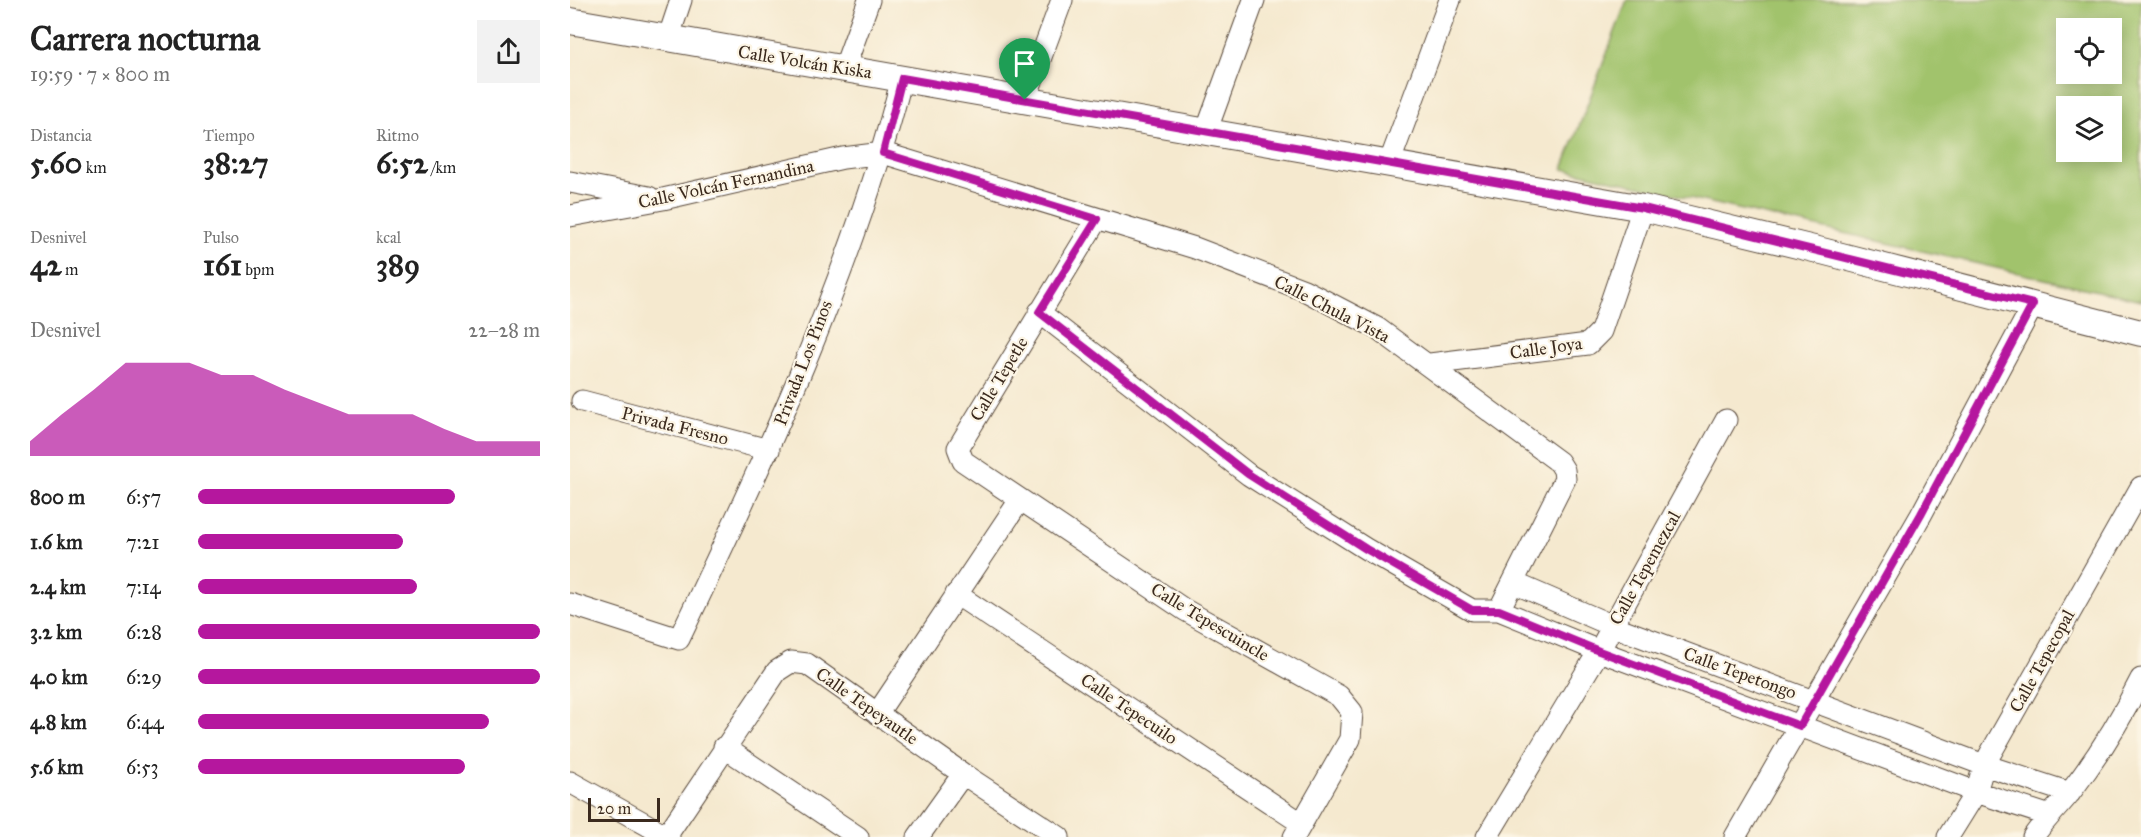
<!DOCTYPE html>
<html lang="es">
<head>
<meta charset="utf-8">
<style>
  :root { --surface:#fff; --page:#f2f2f2; --text:#222; --muted:#767676; --accent:#b5179e }
  body { margin:0; font-family:"IM FELL Great Primer",serif; background:var(--page); color:var(--text); height:100vh; display:flex; flex-direction:column; font-size:22px; white-space:nowrap }
  * { box-sizing:border-box; margin:0 }
  p { font-size:20px; color:var(--muted) }
  .icon { flex:none; width:33px; height:33px; fill:none; stroke:currentColor; stroke-width:2; stroke-linecap:round; stroke-linejoin:round }
  .map { position:relative; flex:1; overflow:hidden }
  .sheet { display:flex; flex-direction:column; background:var(--surface); width:570px }
  .sheet>* { flex:none }
  .controls { position:absolute; left:1486px; top:18px; display:grid; gap:12px }
  .controls a { display:grid; place-items:center; width:66px; height:66px; border-radius:0px; background:var(--surface); box-shadow:0 3px 15px #0003; font-size:30px }
  .scale { position:absolute; left:18px; bottom:15px; width:72px; box-sizing:border-box; padding-left:6px; border:3px solid #3b2a1e; border-top:0; font-size:16px; line-height:21px; white-space:nowrap; color:#3b2a1e; -webkit-text-stroke:4px #fcf5e5; paint-order:stroke }
  .pin { position:absolute; display:grid; place-items:center; width:51px; height:51px; color:#fff; margin:-62px -26px; border-radius:50% 50% 50% 0; rotate:-45deg; box-shadow:0 0 6px #0007 }
  .pin .icon { rotate:45deg }
  .round { display:grid; place-items:center; flex:none; width:63px; height:63px; border-radius:0px; background:var(--page) }
  .head { display:flex; align-items:center; justify-content:space-between; height:102px; padding:0 30px }
  h1 { font-size:33px; font-weight:700; line-height:45px }
  .stats { display:grid; grid-template-columns:repeat(3,1fr); gap:9px; height:102px; padding:6px 30px }
  .stats div { display:grid; align-content:center }
  .stats b { font-size:30px; font-weight:700 }
  .stats small { font-size:16px; font-weight:400 }
  .stats p { font-size:16px }
  .chart { height:168px; padding:12px 30px }
  .chart p { display:flex; justify-content:space-between }
  .chart svg { width:100%; height:108px; margin-top:6px; fill:var(--accent); opacity:.7 }
  ul { padding:0 30px; list-style:none; font-size:20px }
  li { display:grid; grid-template-columns:96px 72px 1fr; align-items:center; height:45px }
  li i { height:15px; border-radius:8px; background:var(--accent) }
  main { display:flex; flex:1; min-height:0 }
  .map>svg:first-child { display:block }
  .green { fill:#a1c36c; stroke:#6e7645; stroke-width:1.5; fill-rule:evenodd }
  .lines { fill:none; stroke-linecap:round; stroke-linejoin:round }
  .minor-casing { stroke:#574739; stroke-width:23 }
  .tertiary-casing { stroke:#574739; stroke-width:28 }
  .minor { stroke:#fff; stroke-width:21 }
  .tertiary { stroke:#fff; stroke-width:26 }
  .route-casing { stroke:#fff; stroke-width:12 }
  .route { stroke:#b5179e; stroke-width:8 }
  .labels { text-anchor:middle; stroke-width:4.5; stroke-linejoin:round; paint-order:stroke }
  .street-label { font-size:18px; fill:#3b2a1e; stroke:#fcf5e5 }
</style>
</head>
<body>
<main>
<section class="sheet">
<div class="head"><div><h1>Carrera nocturna</h1><p>19:59 · 7 × 800 m</p></div><a class="round"><svg class="icon" aria-label="share" viewBox="0 0 24 24"><path d="M12 15V3M7 8l5-5 5 5M5 13v7h14v-7"/></svg></a></div>
<div class="stats">
<div><p>Distancia</p><b>5.60<small> km</small></b></div>
<div><p>Tiempo</p><b>38:27</b></div>
<div><p>Ritmo</p><b>6:52<small> /km</small></b></div>
</div>
<div class="stats">
<div><p>Desnivel</p><b>42<small> m</small></b></div>
<div><p>Pulso</p><b>161<small> bpm</small></b></div>
<div><p>kcal</p><b>389</b></div>
</div>
<div class="chart"><p><span>Desnivel</span>22–28 m</p>
<svg viewBox="0 0 160 44" preserveAspectRatio="none"><path d="M0 44V38L10 27L20 17L30 6L40 6L50 6L60 11L70 11L80 17L90 22L100 27L110 27L120 27L130 33L140 38L150 38L160 38V44z"/></svg>
</div>
<ul>
<li><b>800 m</b>6:57<i style="width:75%"></i></li>
<li><b>1.6 km</b>7:21<i style="width:60%"></i></li>
<li><b>2.4 km</b>7:14<i style="width:64%"></i></li>
<li><b>3.2 km</b>6:28<i style="width:100%"></i></li>
<li><b>4.0 km</b>6:29<i style="width:100%"></i></li>
<li><b>4.8 km</b>6:44<i style="width:85%"></i></li>
<li><b>5.6 km</b>6:53<i style="width:78%"></i></li>
</ul>
</section>
<div class="map">
<svg width="1571" height="837" viewBox="0 0 1571 837">
  <rect width="100%" height="100%" fill="#fcf5e5"/>
  <filter id="ink" filterUnits="userSpaceOnUse"><feTurbulence type="fractalNoise" baseFrequency=".0167" numOctaves="2"/><feDisplacementMap in="SourceGraphic" scale="12" xChannelSelector="R" yChannelSelector="G"/><feConvolveMatrix kernelMatrix="1 2 1 2 8 2 1 2 1" color-interpolation-filters="sRGB"/></filter>
  <filter id="wash" filterUnits="userSpaceOnUse"><feTurbulence type="fractalNoise" baseFrequency=".008" numOctaves="4" result="noise"/><feDisplacementMap in="SourceGraphic" scale="24" xChannelSelector="R" yChannelSelector="G"/><feGaussianBlur stdDeviation="1.35" result="paint"/><feColorMatrix in="noise" values="0 0 0 0 0 0 0 0 0 0 0 0 0 0 0 0 0 1.4 0 .05"/><feComposite in="paint" operator="in"/></filter>
  <g filter="url(#wash)">
    <rect width="100%" height="100%" fill="#f5e9cf"/>
    <path class="green" d="M1057,0H1571V301L993,169ZM1497,28H1542V74H1497ZM1497,106H1542V152H1497Z"/>
  </g>
  <g filter="url(#ink)">
    <g class="lines">
      <defs>
        <path id="minor" d="M98,39L111,0
          M274,69L299,0
          M455,100L492,0
          M636,132L684,0
          M819,164L880,0
          M0,182L79,197
          M0,216L93,199L273,158L313,153L625,248L734,290L807,328L989,462L994,470L995,479L929,610
          M527,219L388,448L393,461L615,610L769,696L782,712L780,739L724,837
          M469,312L679,475L796,549L902,610H929
          M860,364L1018,344L1031,331L1073,208
          M12,401L199,450
          M944,583L1043,626L1414,765L1500,793
          M386,594L731,823
          M0,604L109,639C196,457 282,274 332,78
          M929,610L1029,651L1406,792L1477,815
          M307,714L450,500
          M154,747L288,837
          M0,782L99,837
          M97,835L207,671L221,662L237,664L393,774L489,837
          M348,837L393,774
          M917,837L1029,651L1156,420
          M1165,837L1351,515L1463,305
          M1378,837L1406,792L1414,765L1571,487
          M1463,837C1475,819 1489,807 1502,790C1529,755 1551,719 1571,679"/>
        <path id="tertiary" d="M0,21L1073,208L1248,250L1571,333"/>
      </defs>
      <use href="#minor" class="minor-casing"/>
      <use href="#tertiary" class="tertiary-casing"/>
      <use href="#minor" class="minor"/>
      <use href="#tertiary" class="tertiary"/>
    </g>
  </g>
  <g class="lines" filter="url(#ink)">
    <defs>
      <path id="route" d="M332,78L1073,208L1463,304L1351,514L1230,726L1029,651L929,610H902L796,549L678,474L469,312L527,219L313,153Z"/>
    </defs>
    <use href="#route" class="route-casing"/>
    <use href="#route" class="route"/>
  </g>
  <g class="labels">
    <g class="street-label">
      <text transform="translate(235 62) rotate(9)" y="6">Calle Volcán Kiska</text>
      <text transform="translate(156 184) rotate(-12)" y="6">Calle Volcán Fernandina</text>
      <text transform="translate(762 309) rotate(27)" y="6">Calle Chula Vista</text>
      <text transform="translate(976 348) rotate(-8)" y="6">Calle Joya</text>
      <text transform="translate(233 363) rotate(-69)" y="6">Privada Los Pinos</text>
      <text transform="translate(429 379) rotate(-59)" y="6">Calle Tepetle</text>
      <text transform="translate(105 426) rotate(14)" y="6">Privada Fresno</text>
      <text transform="translate(1075 568) rotate(-61)" y="6">Calle Tepemezcal</text>
      <text transform="translate(640 622) rotate(31)" y="6">Calle Tepescuincle</text>
      <text transform="translate(1472 661) rotate(-61)" y="6">Calle Tepecopal</text>
      <text transform="translate(1170 673) rotate(20)" y="6">Calle Tepetongo</text>
      <text transform="translate(297 706) rotate(35)" y="6">Calle Tepeyautle</text>
      <text transform="translate(559 709) rotate(34)" y="6">Calle Tepecuilo</text>
    </g>
  </g>
</svg>
<div class="controls">
<a><svg class="icon" aria-label="locate" viewBox="0 0 24 24"><circle cx="12" cy="12" r="6"/><path d="M12 2v4M12 18v4M2 12h4M18 12h4"/></svg></a>
<a><svg class="icon" aria-label="layers" viewBox="0 0 24 24"><path d="M12 4l9 5-9 5-9-5zM3 14l9 5 9-5"/></svg></a>
</div>
<div class="scale">20 m</div>
<div class="pin" style="left:455px;top:100px;background:#1e9e55"><svg class="icon" aria-label="arrive" viewBox="0 0 24 24"><path d="M6 21V4h12l-3 4 3 4H6"/></svg></div>
</div>
</main>
</body>
</html>
